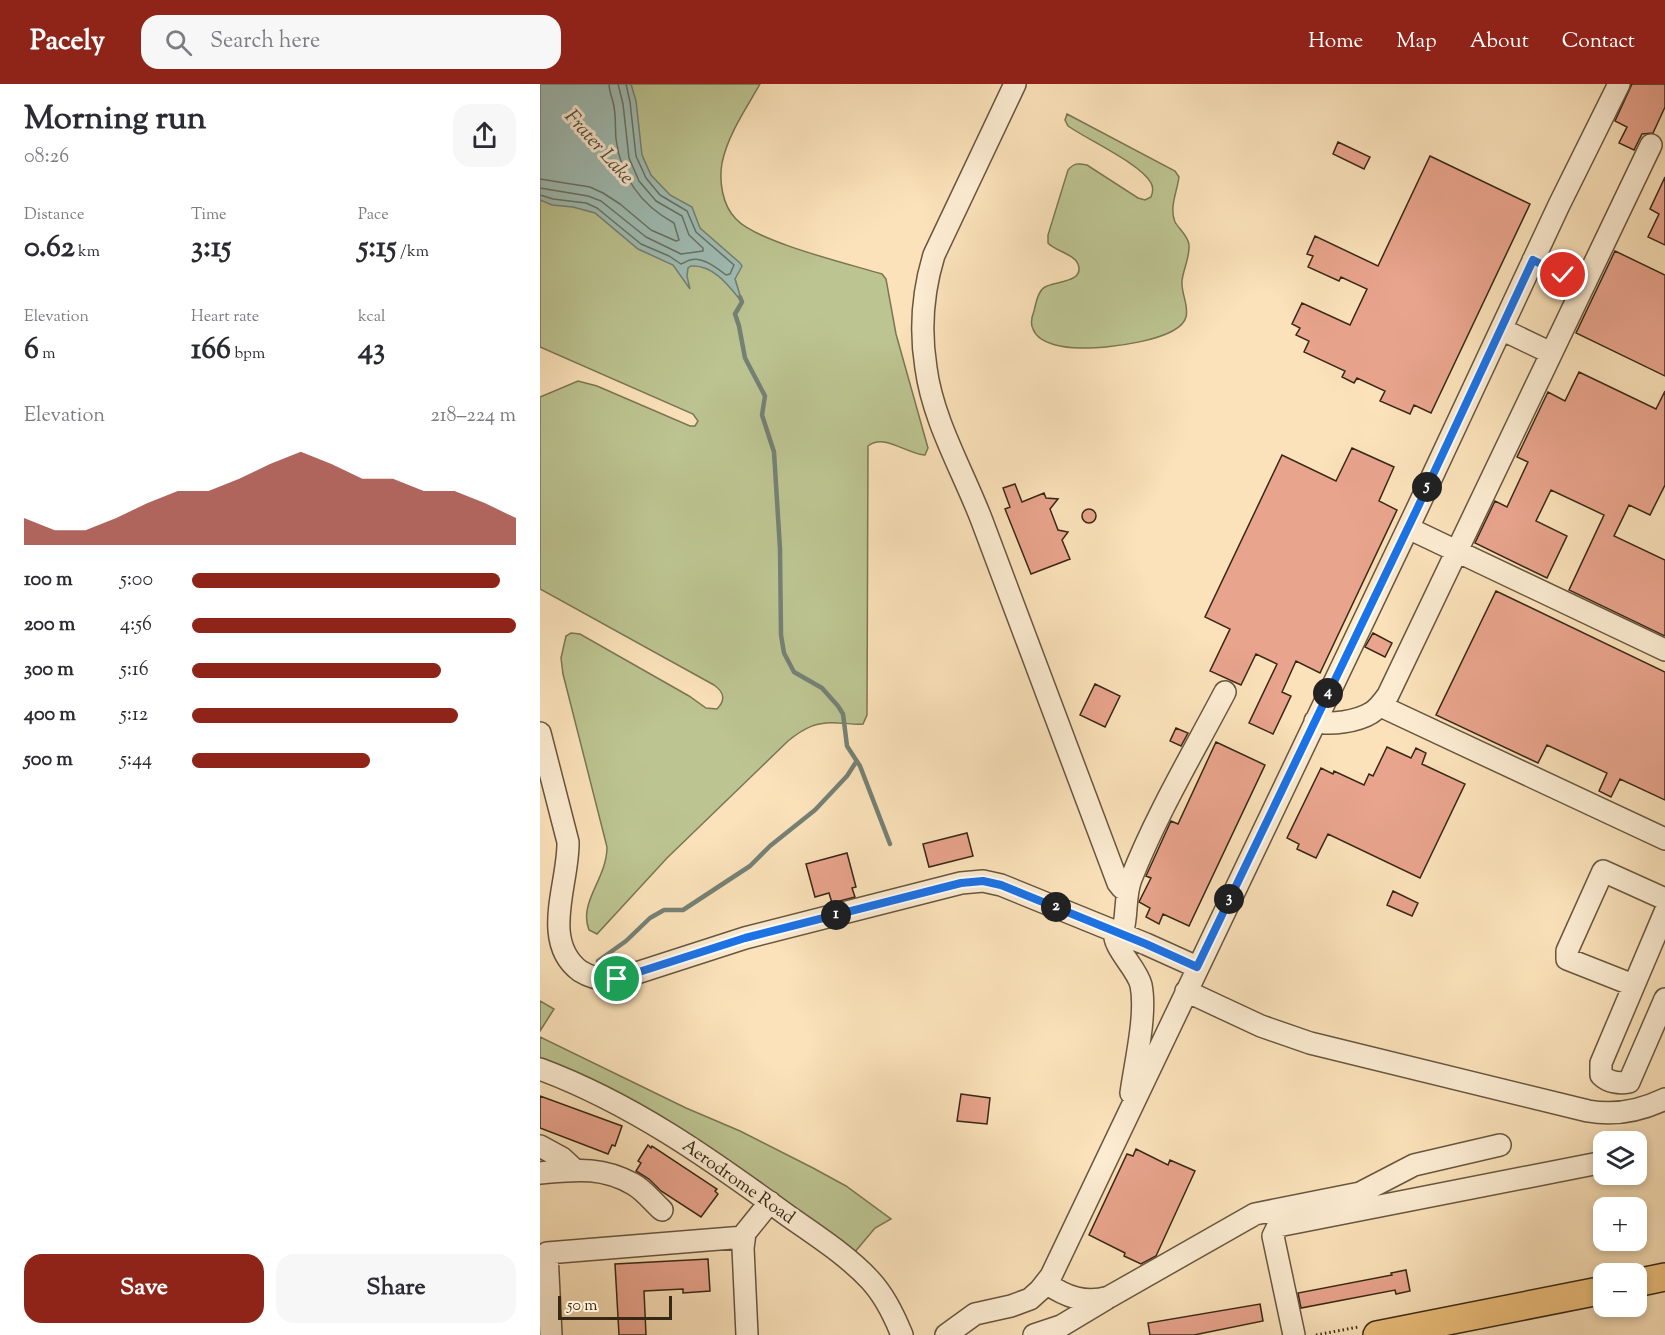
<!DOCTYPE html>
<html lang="en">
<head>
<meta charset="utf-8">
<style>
  :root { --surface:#fff; --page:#f7f7f7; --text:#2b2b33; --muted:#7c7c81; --accent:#8f2418 }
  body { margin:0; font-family:"Sorts Mill Goudy",serif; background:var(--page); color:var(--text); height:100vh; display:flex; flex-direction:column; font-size:22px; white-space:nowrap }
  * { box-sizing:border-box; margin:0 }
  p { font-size:20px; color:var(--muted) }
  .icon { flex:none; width:33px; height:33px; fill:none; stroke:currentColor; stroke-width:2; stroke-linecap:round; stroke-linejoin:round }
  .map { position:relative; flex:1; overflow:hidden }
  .panel { display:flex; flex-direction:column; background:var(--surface); width:540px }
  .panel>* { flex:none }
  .fabs { position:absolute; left:1053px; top:1047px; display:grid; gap:12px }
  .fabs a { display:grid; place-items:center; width:54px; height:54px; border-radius:12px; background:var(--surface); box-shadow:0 3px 9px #0003; font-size:30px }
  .scale { position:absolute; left:18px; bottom:15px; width:114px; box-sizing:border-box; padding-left:6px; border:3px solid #372816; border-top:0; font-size:16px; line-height:21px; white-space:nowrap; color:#372816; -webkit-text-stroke:4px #fcecd2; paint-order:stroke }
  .pin { position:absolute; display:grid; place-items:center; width:51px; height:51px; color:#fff; margin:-26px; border:3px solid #fff; border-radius:50%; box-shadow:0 2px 6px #0007 }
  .km { position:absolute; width:30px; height:30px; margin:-15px; border-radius:50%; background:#222; color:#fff; font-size:16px; line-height:30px; text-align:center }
  .round { display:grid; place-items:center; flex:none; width:63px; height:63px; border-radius:18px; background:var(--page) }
  .headline { display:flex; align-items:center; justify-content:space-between; height:102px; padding:0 24px }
  h1 { font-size:33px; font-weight:700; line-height:45px }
  .stats { display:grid; grid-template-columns:repeat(3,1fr); gap:9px; height:102px; padding:6px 24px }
  .stats div { display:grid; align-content:center }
  .stats b { font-size:30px; font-weight:700 }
  .stats small { font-size:16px; font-weight:400 }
  .stats p { font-size:16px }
  .chart { height:168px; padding:12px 24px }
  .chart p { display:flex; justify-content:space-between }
  .chart svg { width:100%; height:108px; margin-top:6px; fill:var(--accent); opacity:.7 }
  .action { display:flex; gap:12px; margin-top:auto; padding:12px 24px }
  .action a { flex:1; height:69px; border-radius:18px; background:var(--accent); color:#fff; font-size:24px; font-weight:700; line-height:69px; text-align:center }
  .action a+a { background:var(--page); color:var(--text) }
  ul { padding:0 24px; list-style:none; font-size:20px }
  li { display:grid; grid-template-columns:96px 72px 1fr; align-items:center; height:45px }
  li i { height:15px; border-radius:8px; background:var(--accent) }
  header { display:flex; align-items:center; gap:36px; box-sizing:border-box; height:84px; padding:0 30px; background:var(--accent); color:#fff }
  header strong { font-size:28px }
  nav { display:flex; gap:33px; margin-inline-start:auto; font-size:21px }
  .search { width:420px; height:54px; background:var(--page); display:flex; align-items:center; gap:15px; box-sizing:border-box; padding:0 21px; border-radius:18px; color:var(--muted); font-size:22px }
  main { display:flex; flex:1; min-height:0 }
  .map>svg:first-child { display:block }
  .green { fill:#bcc491; stroke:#7a7654; stroke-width:1.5 }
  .water { fill:#9fbdb4; stroke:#758175; stroke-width:1.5 }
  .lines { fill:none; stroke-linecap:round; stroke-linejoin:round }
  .shore { stroke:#6b7265; stroke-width:1.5 }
  .stream { stroke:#758175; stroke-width:4.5 }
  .building { fill:#e9a48d; stroke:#372816; stroke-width:1.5 }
  .minor-casing { stroke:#68563f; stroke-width:24 }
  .major-casing { stroke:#372816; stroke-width:30 }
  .path { stroke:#372816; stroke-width:3; stroke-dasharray:1.5 3; stroke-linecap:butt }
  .minor { stroke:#fcecd2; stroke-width:21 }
  .major { stroke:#eec17d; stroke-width:27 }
  .route-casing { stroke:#fff; stroke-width:12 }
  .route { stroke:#1a73e8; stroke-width:8 }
  .labels { text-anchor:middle; stroke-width:6; stroke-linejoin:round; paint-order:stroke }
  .street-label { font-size:18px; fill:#372816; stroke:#fcecd2 }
  .water-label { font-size:20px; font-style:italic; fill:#514d3e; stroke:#fcecd2 }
</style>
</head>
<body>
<header>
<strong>Pacely</strong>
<div class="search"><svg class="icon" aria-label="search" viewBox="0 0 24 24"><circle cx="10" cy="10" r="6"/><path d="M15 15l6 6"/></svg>Search here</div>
<nav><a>Home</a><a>Map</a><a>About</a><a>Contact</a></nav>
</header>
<main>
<section class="panel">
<div class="headline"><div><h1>Morning run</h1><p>08:26</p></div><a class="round"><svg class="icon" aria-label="share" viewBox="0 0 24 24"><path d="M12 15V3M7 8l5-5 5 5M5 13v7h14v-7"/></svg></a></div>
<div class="stats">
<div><p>Distance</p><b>0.62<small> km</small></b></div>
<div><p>Time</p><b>3:15</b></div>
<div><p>Pace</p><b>5:15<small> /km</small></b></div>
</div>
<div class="stats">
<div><p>Elevation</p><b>6<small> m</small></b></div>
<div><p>Heart rate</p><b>166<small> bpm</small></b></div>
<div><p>kcal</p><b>43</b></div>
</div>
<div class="chart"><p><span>Elevation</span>218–224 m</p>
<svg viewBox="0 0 160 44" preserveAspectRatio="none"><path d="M0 44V33L10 38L20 38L30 33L40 27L50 22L60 22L70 17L80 11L90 6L100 11L110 17L120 17L130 22L140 22L150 27L160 33V44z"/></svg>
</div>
<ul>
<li><b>100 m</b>5:00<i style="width:95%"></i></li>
<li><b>200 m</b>4:56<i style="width:100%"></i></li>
<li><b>300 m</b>5:16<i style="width:77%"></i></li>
<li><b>400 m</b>5:12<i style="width:82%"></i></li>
<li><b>500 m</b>5:44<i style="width:55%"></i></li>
</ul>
<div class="action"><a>Save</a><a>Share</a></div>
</section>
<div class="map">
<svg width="1125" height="1251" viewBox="0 0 1125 1251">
  <rect width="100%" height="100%" fill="#fbe2ba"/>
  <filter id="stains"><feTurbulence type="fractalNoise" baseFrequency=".00333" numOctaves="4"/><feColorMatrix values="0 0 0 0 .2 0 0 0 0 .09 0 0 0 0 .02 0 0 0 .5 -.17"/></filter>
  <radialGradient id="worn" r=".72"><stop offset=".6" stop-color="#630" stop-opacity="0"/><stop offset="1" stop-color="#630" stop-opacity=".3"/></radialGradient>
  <path class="green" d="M0,0H220C206,25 188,50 182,79C179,97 182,121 196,135C217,158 309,180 342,190L346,195L356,250L388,364L385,371C366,370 345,349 328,362L327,631L323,640C314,641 306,639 298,639C277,637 264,644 248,657L127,774L57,850L49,846C38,818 67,795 67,763L23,590L21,574L26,552L31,549L40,550L149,612L166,624L177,625C186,616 184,608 174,601L0,505V313L38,297L57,302L150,342H155L158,337L153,330L0,263V26L53,92L87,120L128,134L157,165L177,178L196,210L201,216L195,195L186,177L160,157L135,131L127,125L88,111L77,104L0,9Z
    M527,30L635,87L639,93C637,108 629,124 635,138C639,145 649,153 649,161C650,173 643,186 642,197C641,210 649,221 646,233C640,257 563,265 541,264C526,264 499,261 493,245C490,239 492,232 494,227C496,219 498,207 505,203C515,197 545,199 538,180C534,170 515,167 508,159V151L528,86C534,79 538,79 547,81L598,114L605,116L611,113C613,108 614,104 611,99C601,80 548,56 528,42L525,36Z
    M0,917L14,925L0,947Z
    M0,953L146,1024L200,1047L273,1084L306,1102L351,1135L335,1144L314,1169L151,1055L90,1015L42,991L0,975Z"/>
  <path class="water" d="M0,0H91L96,17L102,71L111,91L130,111L152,123L160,144L200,179L202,182L195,195L202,218C189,202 173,180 151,182L148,184L147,192L150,205L133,181L98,165L55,129L33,123L12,121L0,116Z"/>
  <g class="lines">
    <path class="shore" d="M0,95L50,103L63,109L80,120L111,146L136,157L139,156L134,139C101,121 81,94 76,55C75,44 76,33 74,23C73,15 69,8 69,0
      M0,104L48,112L61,117L106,153L141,170L163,167V164L149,151L142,132L116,117L99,97L89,74L83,20L78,0
      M0,111L13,115L46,119L57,124L101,160L129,172L141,180C144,179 146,177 150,176C162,172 177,184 186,191L190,190L194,181L156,148L147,127L120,111L106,94L96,72L90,18L86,0"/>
    <path class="stream" d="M200,213L202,218L195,230L199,242L205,274L225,312L222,331L234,368L240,465L241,551L244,569L254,588L282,604L298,622L303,630L307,662L320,682L350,760
      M58,877L86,857L110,834L124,826H143L210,782L230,762L275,726L307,692L316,678"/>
  </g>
  <path class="building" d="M1092,0H1125V23L1113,49L1102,50L1094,66L1079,59L1087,43L1075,37Z
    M798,58L830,73L824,85L793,70Z
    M890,72L990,120L891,329L874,321L870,330L840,317L845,307L817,294L814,299L802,293L805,287L764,268L769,257L756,251L760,244L752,240L762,219L810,241L827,205L801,193L799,197L768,183L773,172L767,170L775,152L838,182Z
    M1125,93V161L1108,153L1119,130L1110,125Z
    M1075,167L1125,191V292L1036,249Z
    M1039,288L1116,325L1125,307V401L1110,431L1089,421L1074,452L1125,476V552L1029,506L1064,431L1011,406L996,437L1027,452L1007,494L935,459L955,417L967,423L988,378L977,373L1008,308L1025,317Z
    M812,364L854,383L839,417L857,426L780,589L756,577L742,608L751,612L733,650L709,639L737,580L716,570L701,601L670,587L690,545L665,533L742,371L796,397Z
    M475,400L482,418L504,409L506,414L518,415L510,425L518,446L528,448L522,456L530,475L491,490L465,425L470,423L463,404Z
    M542 432a7 7 0 1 1 14 0a7 7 0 1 1-14 0Z
    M956,507L1125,588V716L1080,695L1071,713L1059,707L1067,689L1007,661L998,679L896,631Z
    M833,549L852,559L845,573L825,563Z
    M555,600L580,612L565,643L540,631Z
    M636,644L648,649L641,662L630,657Z
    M676,658L725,681L649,842L623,830L619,840L606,833L610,824L599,818L611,794L606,792L631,737L638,740Z
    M847,663L871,674L876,664L886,669L882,680L925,700L880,794L788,750L776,774L757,765L759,760L747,754L781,684L793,690L794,687L824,701L829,690L833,692Z
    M427,749L433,772L389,783L383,760Z
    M307,769L316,803L312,804L315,813L292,819L289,809L275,813L266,780Z
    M853,807L878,819L872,832L847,821Z
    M421,1010L450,1014L447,1040L417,1037Z
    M0,1012L82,1042L75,1062L72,1061L68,1070L0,1044Z
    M108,1061L111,1064L112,1062L177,1105L175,1107L178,1110L161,1133L121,1107L109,1095L96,1087L101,1079L98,1077Z
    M596,1065L628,1081L630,1076L655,1087L616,1172L601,1180L584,1172L585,1169L549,1151L587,1070L593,1072Z
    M168,1175L170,1207L143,1209V1205L104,1207L106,1251H79L75,1180Z
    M866,1186L870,1207L856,1210L855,1206L761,1224L758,1209L852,1191L851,1189Z
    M720,1220L723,1237L654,1251H610L608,1239Z"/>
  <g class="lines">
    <defs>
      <path id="minor" d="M475,0L394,171C383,207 380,247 386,284C393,337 423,387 442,437C487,558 533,678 578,799L582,804L588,806
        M993,176L1045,199
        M961,245L1011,269
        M868,444L1125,566
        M847,625L1125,755
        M775,637C790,642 818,637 831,629C838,625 843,618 848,611L1111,61
        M0,649L28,758C29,799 0,857 40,887C53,895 67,897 81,894L205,854L421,799L443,797L461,801L606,860L657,883
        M1125,828L1061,979V991C1068,998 1079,1000 1089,998L1125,915
        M575,847C571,862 597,884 601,901C607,931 595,979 591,1009
        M582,850C588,832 584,813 591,795C616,731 653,669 685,608
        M1093,901L1027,875V867L1063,787L1125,815
        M646,907L721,942L770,959L1048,1027C1075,1032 1100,1027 1125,1015
        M0,985C91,1019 169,1074 247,1131C275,1151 307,1171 330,1196C345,1212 354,1231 362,1251
        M0,1062L22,1074L35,1086
        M0,1089C35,1086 61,1082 93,1100C104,1106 113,1118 122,1126
        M506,1199C526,1213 545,1220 569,1213L715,1130L820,1109L874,1081L960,1061
        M11,1251L7,1169L204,1153
        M207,1251L203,1164L205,1149L230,1118
        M406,1251L435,1230L471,1222L490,1215L500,1206L511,1192L877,425L1019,121L1079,0
        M494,1251L521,1242L566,1215
        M754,1251L733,1152L738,1142L1064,1078"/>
      <path id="major" d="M1096,1199L1125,1193
        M837,1251L1064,1206"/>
    </defs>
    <use href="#minor" class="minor-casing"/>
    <use href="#major" class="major-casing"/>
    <path class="path" d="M776,1251L818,1243"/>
    <use href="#minor" class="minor"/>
    <use href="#major" class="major"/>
  </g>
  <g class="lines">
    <defs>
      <path id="route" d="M77,895L205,854L421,799L443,797L461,801L606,860L657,883L877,425L993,176L1023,191"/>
    </defs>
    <use href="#route" class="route-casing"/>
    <use href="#route" class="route"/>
  </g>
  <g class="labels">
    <g class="street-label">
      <text transform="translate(199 1097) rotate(35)" y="6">Aerodrome Road</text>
    </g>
    <g class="water-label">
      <text transform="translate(60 62) rotate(48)" y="7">Frater Lake</text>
    </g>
  </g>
  <rect width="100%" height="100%" filter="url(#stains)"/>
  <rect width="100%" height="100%" fill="url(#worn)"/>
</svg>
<div class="fabs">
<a><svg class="icon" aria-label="layers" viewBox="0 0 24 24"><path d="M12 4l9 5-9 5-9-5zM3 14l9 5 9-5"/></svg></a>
<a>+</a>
<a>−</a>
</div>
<div class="scale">50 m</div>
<div class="pin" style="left:77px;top:895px;background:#1e9e55"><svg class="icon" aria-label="arrive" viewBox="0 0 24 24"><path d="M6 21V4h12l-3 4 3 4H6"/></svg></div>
<div class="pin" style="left:1023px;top:191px;background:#d93025"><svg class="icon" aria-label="check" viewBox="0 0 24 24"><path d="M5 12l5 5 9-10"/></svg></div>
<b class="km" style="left:296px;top:831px">1</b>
<b class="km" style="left:516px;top:823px">2</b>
<b class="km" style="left:689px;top:815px">3</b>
<b class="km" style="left:788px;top:609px">4</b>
<b class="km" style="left:887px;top:403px">5</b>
</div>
</main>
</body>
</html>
